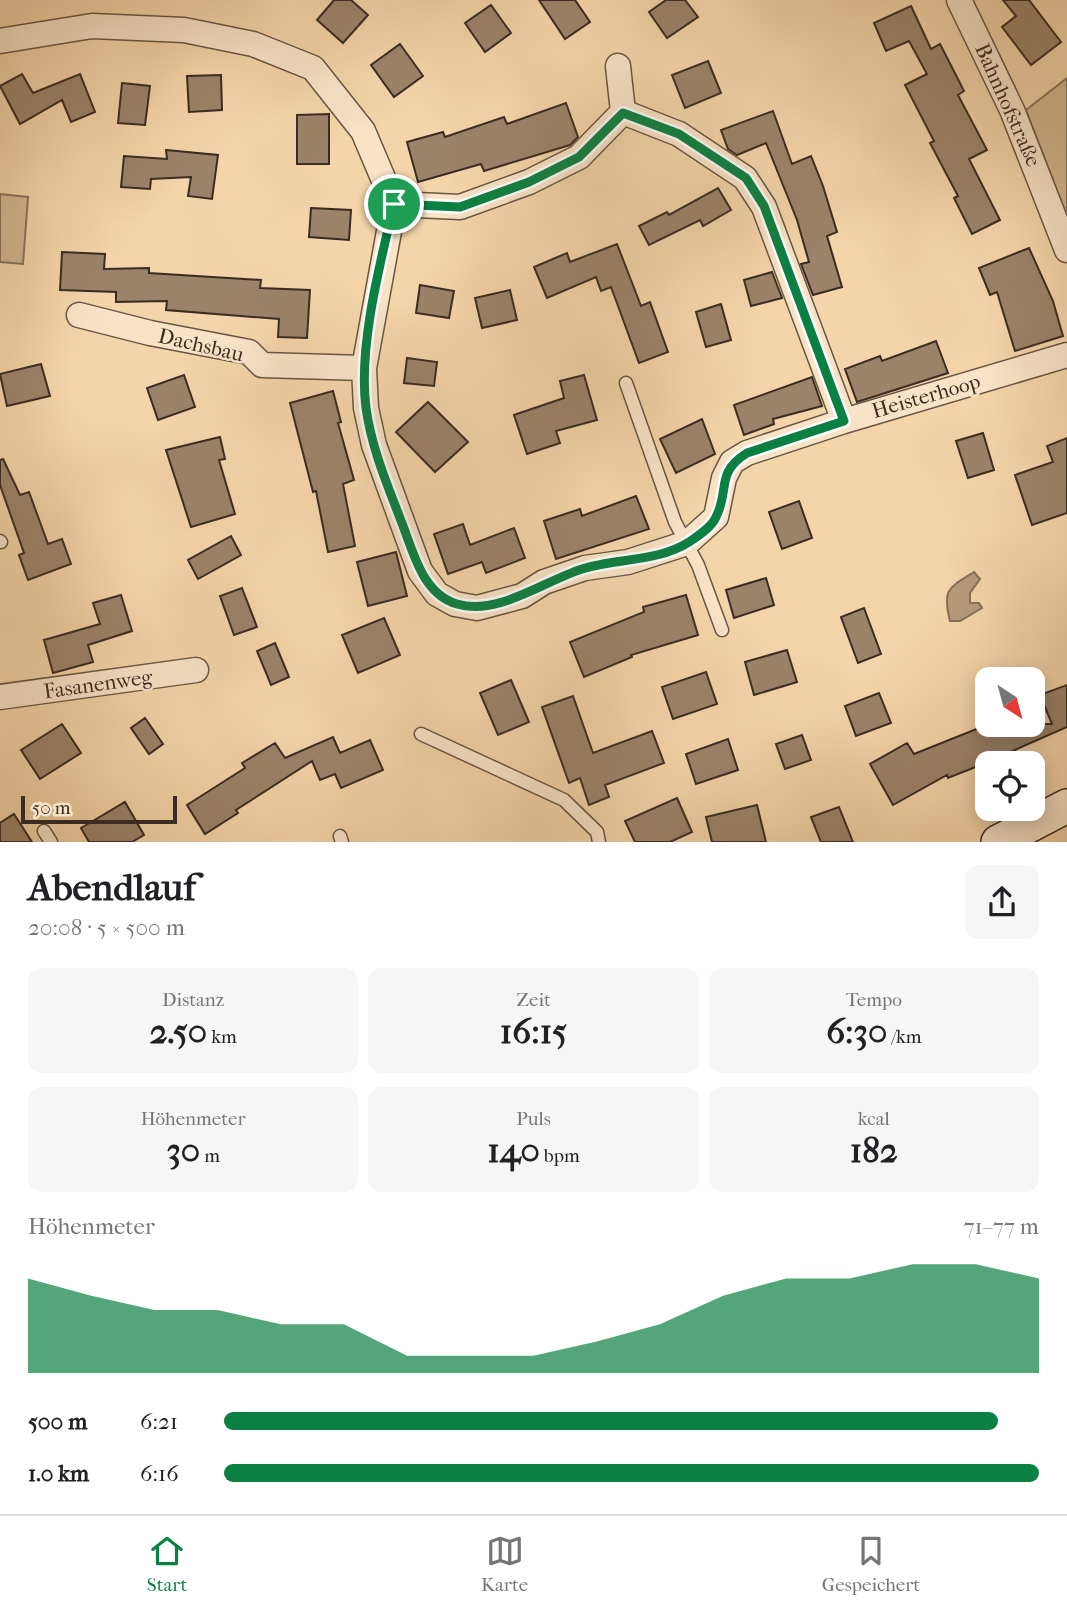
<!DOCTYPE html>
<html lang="de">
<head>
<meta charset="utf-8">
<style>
  :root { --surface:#fff; --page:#f6f6f6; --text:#202124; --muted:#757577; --line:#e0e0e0; --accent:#0b8043 }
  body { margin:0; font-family:"IM FELL French Canon",serif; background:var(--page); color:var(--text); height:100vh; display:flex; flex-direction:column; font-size:26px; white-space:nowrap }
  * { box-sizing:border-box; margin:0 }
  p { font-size:23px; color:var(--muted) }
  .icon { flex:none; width:38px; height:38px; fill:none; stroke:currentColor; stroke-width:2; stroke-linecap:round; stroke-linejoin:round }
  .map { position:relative; height:842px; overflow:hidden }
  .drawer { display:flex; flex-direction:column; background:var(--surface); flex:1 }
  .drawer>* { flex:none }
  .needle { width:46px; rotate:144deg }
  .tools { position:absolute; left:975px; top:667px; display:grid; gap:14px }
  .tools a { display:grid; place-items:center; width:70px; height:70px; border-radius:14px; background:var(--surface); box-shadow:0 4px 18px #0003; font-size:35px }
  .scale { position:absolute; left:21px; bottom:18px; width:156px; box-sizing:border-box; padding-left:7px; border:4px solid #3a2c23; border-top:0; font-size:19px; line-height:24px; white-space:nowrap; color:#3a2c23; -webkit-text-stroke:5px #f8e3c7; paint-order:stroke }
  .pin { position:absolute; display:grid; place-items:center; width:60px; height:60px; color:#fff; margin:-30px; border:4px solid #fff; border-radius:50%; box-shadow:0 2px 7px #0007 }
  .round { display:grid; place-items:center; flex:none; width:74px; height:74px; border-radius:14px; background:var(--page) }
  .headline { display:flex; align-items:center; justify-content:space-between; height:119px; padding:0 28px }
  h1 { font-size:38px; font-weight:700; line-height:52px }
  .figures { display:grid; grid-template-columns:repeat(3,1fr); gap:10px; height:119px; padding:7px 28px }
  .figures div { display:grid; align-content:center; border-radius:14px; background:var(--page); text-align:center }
  .figures b { font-size:35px; font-weight:700 }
  .figures small { font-size:19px; font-weight:400 }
  .figures p { font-size:19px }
  .chart { height:196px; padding:14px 28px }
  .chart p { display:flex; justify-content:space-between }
  .chart svg { width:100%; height:126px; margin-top:7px; fill:var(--accent); opacity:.7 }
  ul { padding:0 28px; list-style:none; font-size:23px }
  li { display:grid; grid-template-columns:112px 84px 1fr; align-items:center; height:52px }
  li i { height:18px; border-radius:9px; background:var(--accent) }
  .dock { display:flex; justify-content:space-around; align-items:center; height:98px; border-top:2px solid var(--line); background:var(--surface); font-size:19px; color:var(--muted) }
  .dock a { display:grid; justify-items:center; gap:4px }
  .dock .current { color:var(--accent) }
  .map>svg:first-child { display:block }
  .green { fill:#d4b792; stroke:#87725a; stroke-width:2 }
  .water { fill:#b59b7b; stroke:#846f58; stroke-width:2 }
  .building { fill:#9b8369; stroke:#3a2c23; stroke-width:2 }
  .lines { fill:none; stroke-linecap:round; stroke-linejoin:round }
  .lane-casing { stroke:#685644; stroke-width:15 }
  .street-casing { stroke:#685644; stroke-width:27 }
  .secondary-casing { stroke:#3a2c23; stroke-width:36 }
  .lane { stroke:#f8e3c7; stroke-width:12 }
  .street { stroke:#f8e3c7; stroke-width:24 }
  .secondary { stroke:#f8e3c7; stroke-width:33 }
  .route-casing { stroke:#fff; stroke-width:14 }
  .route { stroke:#0b8043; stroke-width:9 }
  .labels { text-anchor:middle; stroke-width:5; stroke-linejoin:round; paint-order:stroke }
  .street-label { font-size:21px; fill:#3a2c23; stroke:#f8e3c7 }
</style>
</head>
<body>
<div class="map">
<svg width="1067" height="842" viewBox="0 0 1067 842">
  <rect width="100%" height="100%" fill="#f4d4a9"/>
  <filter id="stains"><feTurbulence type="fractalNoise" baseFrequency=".00286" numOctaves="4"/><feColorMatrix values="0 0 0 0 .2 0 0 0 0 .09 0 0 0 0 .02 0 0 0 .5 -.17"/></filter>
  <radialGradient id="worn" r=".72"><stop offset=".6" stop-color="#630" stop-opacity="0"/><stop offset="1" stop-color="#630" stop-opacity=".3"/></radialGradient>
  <path class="green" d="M1067,78V217L1026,110Z
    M0,194L28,197L23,264L0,262Z"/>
  <path class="water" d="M974,572L980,579L970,593V603H979L982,608L960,621H950C942,590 948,588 974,572Z"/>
  <path class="building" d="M334,0H351L368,15L343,43L317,20Z
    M539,0H575L590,22L565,39Z
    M666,0H685L698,17L667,38L649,12Z
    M1003,0H1029L1061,42L1031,65L1002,27L1016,16Z
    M491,5L511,33L485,52L465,23Z
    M911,6L931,49L940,44L964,91L958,95L987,150L969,159L1000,220L972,234L954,198L958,196L930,143L934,141L905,85L927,74L909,41L886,51L874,23Z
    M400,44L423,76L394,97L371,65Z
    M708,61L721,93L685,108L672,75Z
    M22,74L33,93L80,74L95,112L71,122L62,100L20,124L0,86Z
    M221,75L222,110L189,112L187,76Z
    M122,83L150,86L145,125L118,123Z
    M566,103L578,137L570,145L484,171L481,164L418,182L407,142L443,132L445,137L504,117L507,124Z
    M773,111L792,164L811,156L823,186L837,232L827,236L842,287L813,295L801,264L809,262L797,220L766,143L737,155L728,149L721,130Z
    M329,114V164H297V115Z
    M166,150L218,155L212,199L188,196L191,177L151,179L150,189L121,187L124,156L167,159Z
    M718,188L731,210L703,226L700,220L649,245L639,226L667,212L669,215Z
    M311,208L351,210L349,240L309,237Z
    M617,244L641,306L650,302L668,352L639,363L611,287L601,291L596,277L547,298L534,267L567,253L570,262Z
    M1029,248L1053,301L1063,336L1015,351L997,292L990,295L979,268Z
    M62,252L105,254L104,269L149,268V273L261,280L260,288L310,290L307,338L278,337L279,319L166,310L167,301L116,302V292L60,290Z
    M772,272L782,298L751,306L744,280Z
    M420,285L454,291L449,318L416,313Z
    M510,290L517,320L482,328L475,298Z
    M721,304L731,340L706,347L696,312Z
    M936,341L948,373L857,402L845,369L880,356L882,361Z
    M407,358L437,362L434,386L404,383Z
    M41,364L50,396L7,406L0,374Z
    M184,375L195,407L158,420L147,388Z
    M584,375L597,420L556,431L560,443L527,454L514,415L564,398L560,381Z
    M812,377L822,406L773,419L774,424L744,435L734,405Z
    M333,391L341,422L338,423L354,480L343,484L355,546L328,552L316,491L313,492L290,403Z
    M428,402L468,442L435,472L396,432Z
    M702,419L715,454L676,473L660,439Z
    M983,433L994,470L968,478L956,441Z
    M220,437L225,459L219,460L235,514L191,527L166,450Z
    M1067,438V513L1032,525L1015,475L1053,462L1047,446Z
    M3,459L20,495L29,492L48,544L62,539L71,564L28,580L19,555L24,553L0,485V460Z
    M636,496L649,529L556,559L544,521L580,509L582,516Z
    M799,501L812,538L782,549L769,512Z
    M463,524L470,545L514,528L525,558L486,573L482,562L448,574L434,534Z
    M231,536L241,555L198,579L188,560Z
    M396,552L407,596L368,606L357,562Z
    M766,578L774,605L734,618L726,590Z
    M242,588L257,627L234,635L220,596Z
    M121,595L132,631L88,645L93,662L53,673L44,640L100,624L93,603Z
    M686,595L698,635L631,655L632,657L584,677L570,642L644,612L643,607Z
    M864,608L881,654L858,663L841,617Z
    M384,618L400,655L358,673L342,635Z
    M275,643L289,677L271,685L257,651Z
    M787,650L797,682L754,695L745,662Z
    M706,672L717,704L673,719L662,687Z
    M511,680L529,722L498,735L480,693Z
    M1067,685V727L983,764L948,778L947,775L893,805L870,764L907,743L914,754L989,724H1052L1040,695Z
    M879,693L891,723L856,736L845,706Z
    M573,696L593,753L652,731L664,763L605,785L609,797L589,805L580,778L569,783L542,707Z
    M145,718L163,744L149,754L131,728Z
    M62,724L81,753L40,779L21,750Z
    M802,735L811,760L785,769L776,744Z
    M333,737L340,753L370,740L383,770L341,788L335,774L320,780L312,761L236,810L238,813L205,834L187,805L245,768L242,763L275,743L285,758Z
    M728,739L738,770L696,784L686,754Z
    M677,798L692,832L670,842H635L625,821Z
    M125,802L144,835L132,842H89L81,828Z
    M757,805L766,842H712L706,817Z
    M839,807L853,842H821L811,817Z
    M14,814L32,842H0V823Z"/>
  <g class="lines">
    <defs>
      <path id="lane" d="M626,383L675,522L698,565L722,630
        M0,541L1,542
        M421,734L564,800L597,832L599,842
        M44,831L51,842
        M340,836L342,842"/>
      <path id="street" d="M959,0L1012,110L1067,250
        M0,41L92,26L184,30L253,44L313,68L363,131L394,204L364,368L366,408L374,445L420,571L437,594L455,604L477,608L522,596L544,582L585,568L628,562L687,543L716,517L724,478L732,462L747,453L844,421L1067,355
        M623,112L679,134L745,178L764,207L844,421
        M394,204L460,207L529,182L579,157L623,112L618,66
        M79,315L150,333L249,352L262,365L364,368
        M0,697L196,670"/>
      <path id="secondary" d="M998,842L1067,806"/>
    </defs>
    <use href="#lane" class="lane-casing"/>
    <use href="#street" class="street-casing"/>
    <use href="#secondary" class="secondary-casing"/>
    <use href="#lane" class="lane"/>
    <use href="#street" class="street"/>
    <use href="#secondary" class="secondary"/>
  </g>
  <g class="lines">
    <defs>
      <path id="route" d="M623,113L679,134L746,178L764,206L844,421L747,453C715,473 730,490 716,517C712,527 698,536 689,542C658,562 616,558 582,569C544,581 498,616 457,604C426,595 416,561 406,534C391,493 372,452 366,408C358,347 380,264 394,204L460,207L529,182L579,157Z"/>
    </defs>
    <use href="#route" class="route-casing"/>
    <use href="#route" class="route"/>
  </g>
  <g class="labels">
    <g class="street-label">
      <text transform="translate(1008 105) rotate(66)" y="7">Bahnhofstraße</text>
      <text transform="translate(201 345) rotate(13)" y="7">Dachsbau</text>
      <text transform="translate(926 396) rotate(-16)" y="7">Heisterhoop</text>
      <text transform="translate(98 684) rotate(-8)" y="7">Fasanenweg</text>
    </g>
  </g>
  <rect width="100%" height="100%" filter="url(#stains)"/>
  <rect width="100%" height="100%" fill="url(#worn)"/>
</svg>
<div class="tools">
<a><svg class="needle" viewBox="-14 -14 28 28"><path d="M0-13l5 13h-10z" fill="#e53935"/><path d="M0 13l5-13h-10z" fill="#757577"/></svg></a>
<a><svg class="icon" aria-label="locate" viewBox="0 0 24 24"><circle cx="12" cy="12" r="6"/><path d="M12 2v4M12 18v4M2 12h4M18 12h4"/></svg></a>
</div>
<div class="scale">50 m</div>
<div class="pin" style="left:394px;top:204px;background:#1e9e55"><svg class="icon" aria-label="arrive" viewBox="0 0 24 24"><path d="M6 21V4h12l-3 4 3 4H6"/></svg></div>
</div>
<section class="drawer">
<div class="headline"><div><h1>Abendlauf</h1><p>20:08 · 5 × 500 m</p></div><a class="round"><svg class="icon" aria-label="share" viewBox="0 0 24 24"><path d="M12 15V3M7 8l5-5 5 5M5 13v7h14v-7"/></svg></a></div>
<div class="figures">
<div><p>Distanz</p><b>2.50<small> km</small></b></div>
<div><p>Zeit</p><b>16:15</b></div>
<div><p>Tempo</p><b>6:30<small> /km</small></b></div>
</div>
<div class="figures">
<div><p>Höhenmeter</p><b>30<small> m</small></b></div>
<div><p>Puls</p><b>140<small> bpm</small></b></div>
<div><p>kcal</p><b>182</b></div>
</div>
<div class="chart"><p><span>Höhenmeter</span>71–77 m</p>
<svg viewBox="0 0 160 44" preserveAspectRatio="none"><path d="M0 44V11L10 17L20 22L30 22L40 27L50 27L60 38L70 38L80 38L90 33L100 27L110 17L120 11L130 11L140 6L150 6L160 11V44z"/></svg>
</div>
<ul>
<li><b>500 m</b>6:21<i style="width:95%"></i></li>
<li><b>1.0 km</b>6:16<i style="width:100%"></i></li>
</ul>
</section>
<nav class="dock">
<a class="current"><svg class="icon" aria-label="home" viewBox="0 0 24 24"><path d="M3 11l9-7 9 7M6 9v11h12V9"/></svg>Start</a>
<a><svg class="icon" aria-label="map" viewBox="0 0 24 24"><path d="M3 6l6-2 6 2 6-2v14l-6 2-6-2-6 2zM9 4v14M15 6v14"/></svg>Karte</a>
<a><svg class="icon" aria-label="saved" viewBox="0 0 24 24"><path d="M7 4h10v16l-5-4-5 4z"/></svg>Gespeichert</a>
</nav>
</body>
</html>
